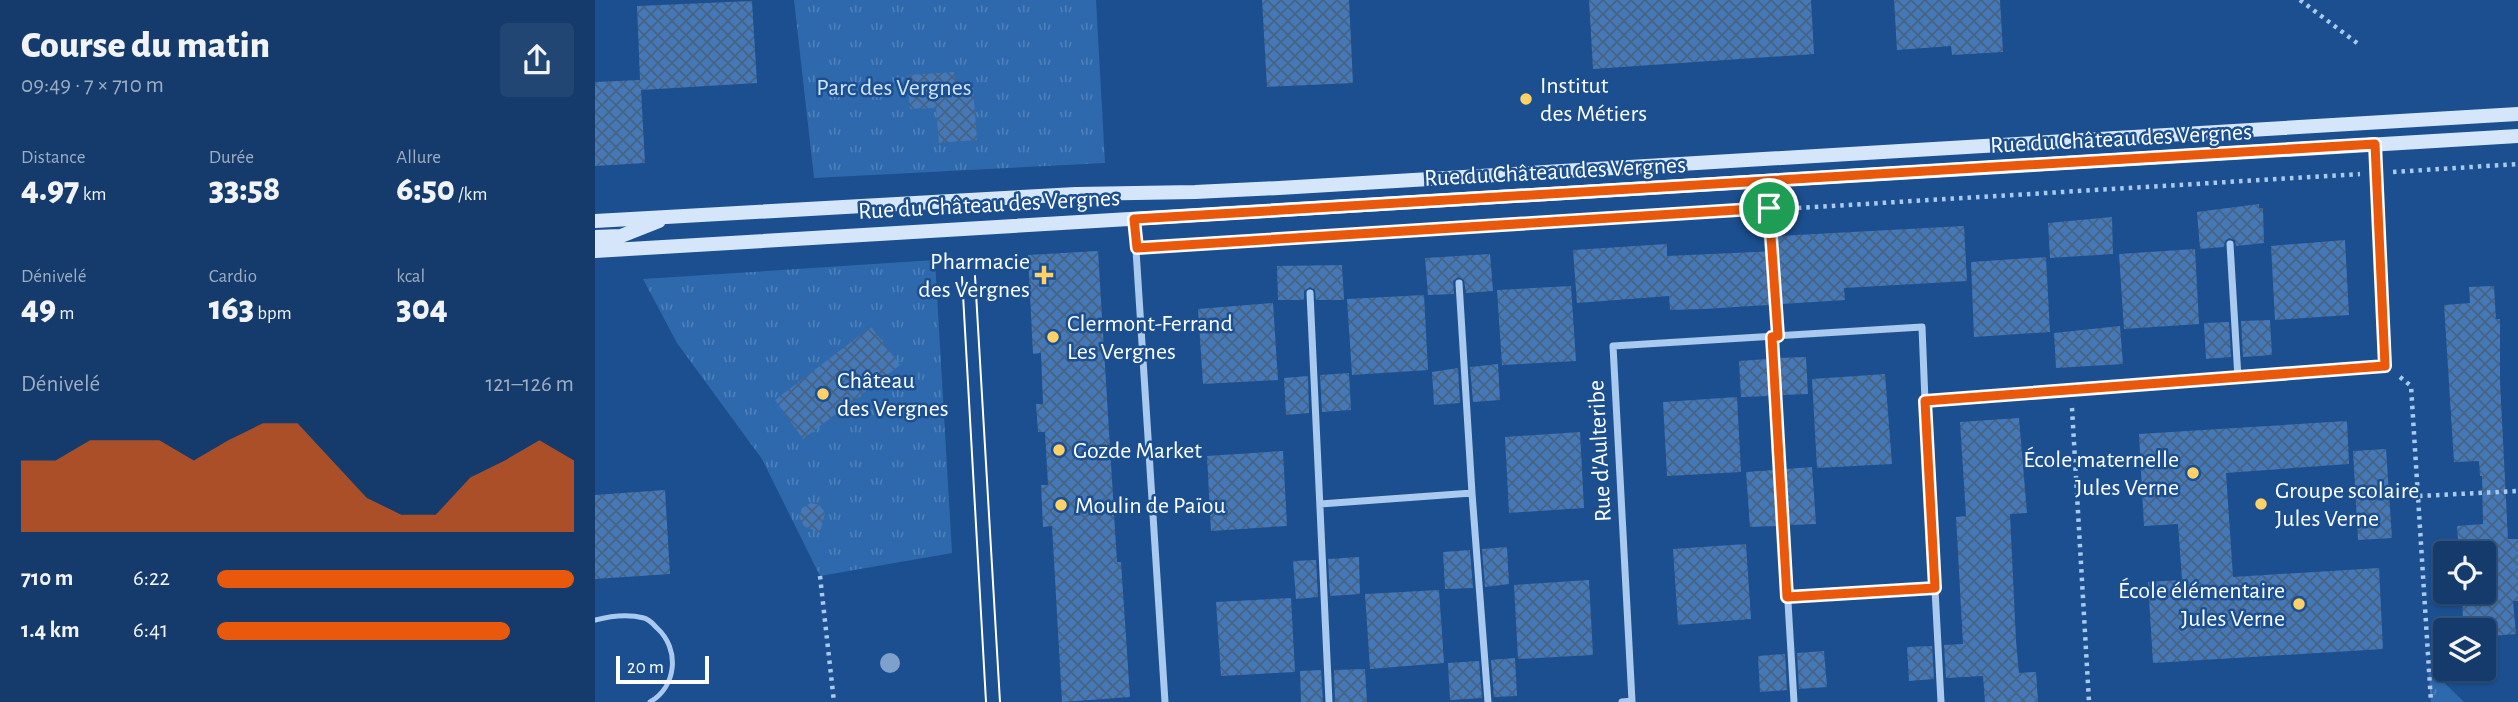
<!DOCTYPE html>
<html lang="fr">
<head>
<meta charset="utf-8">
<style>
  :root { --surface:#143b6b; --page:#214673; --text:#f1f3f6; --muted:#9dadc1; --line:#33557e; --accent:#ea580c }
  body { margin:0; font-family:"Alegreya Sans",sans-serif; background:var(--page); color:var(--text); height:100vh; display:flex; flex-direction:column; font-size:26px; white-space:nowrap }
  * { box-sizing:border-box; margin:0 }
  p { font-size:23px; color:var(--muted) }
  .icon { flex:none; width:38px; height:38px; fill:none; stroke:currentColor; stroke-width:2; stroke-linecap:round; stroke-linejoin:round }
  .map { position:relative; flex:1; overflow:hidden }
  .details { display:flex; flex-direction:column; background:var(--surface); width:595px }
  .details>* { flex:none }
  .controls { position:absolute; left:1838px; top:541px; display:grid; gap:14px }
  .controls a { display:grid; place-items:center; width:63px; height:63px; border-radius:7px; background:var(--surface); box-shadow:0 2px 5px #0004,0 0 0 2px var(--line); font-size:35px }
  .scale { position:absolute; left:21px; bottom:18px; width:93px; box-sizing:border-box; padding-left:7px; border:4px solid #fff; border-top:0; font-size:19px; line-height:24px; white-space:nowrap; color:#fff; -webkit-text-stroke:5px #1b4f8f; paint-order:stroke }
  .pin { position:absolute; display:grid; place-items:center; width:60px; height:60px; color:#fff; margin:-30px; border:4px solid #fff; border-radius:50%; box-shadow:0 2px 7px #0007 }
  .round { display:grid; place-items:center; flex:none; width:74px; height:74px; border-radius:7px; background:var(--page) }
  .overview { display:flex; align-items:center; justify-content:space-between; height:119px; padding:0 21px }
  h1 { font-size:38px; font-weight:800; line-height:52px }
  .figures { display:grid; grid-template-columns:repeat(3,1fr); gap:10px; height:119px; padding:7px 21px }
  .figures div { display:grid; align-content:center }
  .figures b { font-size:35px; font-weight:800 }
  .figures small { font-size:19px; font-weight:400 }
  .figures p { font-size:19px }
  .chart { height:196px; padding:14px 21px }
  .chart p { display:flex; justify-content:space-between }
  .chart svg { width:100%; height:126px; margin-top:7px; fill:var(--accent); opacity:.7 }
  ul { padding:0 21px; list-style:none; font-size:23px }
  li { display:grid; grid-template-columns:112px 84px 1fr; align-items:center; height:52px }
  li i { height:18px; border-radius:9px; background:var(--accent) }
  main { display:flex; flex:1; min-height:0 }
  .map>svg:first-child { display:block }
  .park { fill:url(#park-tufts) }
  .building { fill:url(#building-cross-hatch) }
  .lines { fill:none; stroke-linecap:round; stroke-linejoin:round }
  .path { stroke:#a9c9ee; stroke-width:4.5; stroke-dasharray:3.5 5; stroke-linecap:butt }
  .lane { stroke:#a9c9ee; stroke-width:5 }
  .street { stroke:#a9c9ee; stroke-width:7 }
  .secondary { stroke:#d6e6fa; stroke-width:14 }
  .tram { stroke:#fff; stroke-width:2 }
  .tree { fill:#7ea0ca }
  .route-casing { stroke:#fff; stroke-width:14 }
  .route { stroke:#ea580c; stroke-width:9 }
  .poi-dot { fill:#ffd166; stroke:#1b4f8f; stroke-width:2.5 }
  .labels { text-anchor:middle; stroke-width:5; stroke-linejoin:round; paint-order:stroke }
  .poi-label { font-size:24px; fill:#fff; stroke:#1b4f8f; text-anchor:start }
  .park-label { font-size:24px; fill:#cfe3fa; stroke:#1b4f8f }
  .street-label { font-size:24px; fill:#fff; stroke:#1b4f8f }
</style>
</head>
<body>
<main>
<section class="details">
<div class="overview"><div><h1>Course du matin</h1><p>09:49 · 7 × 710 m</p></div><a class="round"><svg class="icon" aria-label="share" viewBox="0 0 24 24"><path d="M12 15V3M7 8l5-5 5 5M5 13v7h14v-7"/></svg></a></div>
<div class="figures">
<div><p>Distance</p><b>4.97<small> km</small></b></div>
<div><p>Durée</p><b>33:58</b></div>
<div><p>Allure</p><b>6:50<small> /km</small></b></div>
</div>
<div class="figures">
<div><p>Dénivelé</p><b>49<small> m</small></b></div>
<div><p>Cardio</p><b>163<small> bpm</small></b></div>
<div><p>kcal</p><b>304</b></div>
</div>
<div class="chart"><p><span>Dénivelé</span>121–126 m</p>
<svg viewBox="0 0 160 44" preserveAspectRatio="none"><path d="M0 44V19L10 19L20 12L30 12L40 12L50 19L60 12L70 6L80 6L90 19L100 32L110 38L120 38L130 25L140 19L150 12L160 19V44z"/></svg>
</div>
<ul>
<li><b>710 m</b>6:22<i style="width:100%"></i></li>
<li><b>1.4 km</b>6:41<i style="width:82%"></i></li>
</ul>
</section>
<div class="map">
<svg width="1923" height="702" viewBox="0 0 1923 702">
  <defs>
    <pattern id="park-tufts" width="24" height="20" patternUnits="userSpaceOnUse" patternTransform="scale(1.75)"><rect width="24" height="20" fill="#2e69ad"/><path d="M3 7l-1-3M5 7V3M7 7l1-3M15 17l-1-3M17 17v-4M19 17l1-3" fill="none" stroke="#4d80b9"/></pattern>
    <pattern id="building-cross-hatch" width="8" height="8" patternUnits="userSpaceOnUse" patternTransform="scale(1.75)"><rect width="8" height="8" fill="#4478b7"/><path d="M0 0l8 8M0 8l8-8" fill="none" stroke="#486282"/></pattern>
  </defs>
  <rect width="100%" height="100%" fill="#1b4f8f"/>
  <path class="park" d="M199,0H501L510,163L219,178Z
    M340,260L357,553L225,576L167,459L82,343L48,279Z
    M1833,667L1869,702H1836Z"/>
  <path class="building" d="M667,0H754L758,83L672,87Z
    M994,0H1216L1219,54L998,69Z
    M1299,0H1405L1408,52L1357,55L1356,46L1302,50Z
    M157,1L162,83L46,90L50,163L0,166V82L45,80L42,6Z
    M359,72L361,90L378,88L382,140L344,143L341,108L315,109L312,75Z
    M1664,204V208H1668L1669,243L1641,246L1640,240L1634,238L1630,241L1629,247L1605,249L1602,212Z
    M1517,217L1518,254L1455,258L1453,223Z
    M1369,226L1372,281L1249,288L1250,300L1109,309L1075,310L1074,296L982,303L978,250L1072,244V256L1182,251L1181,236Z
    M1750,240L1754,315L1680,320L1676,246Z
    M1600,249L1604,324L1529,329L1524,254Z
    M503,251L522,562H526L535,697L467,702L457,526L448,527L446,485H453L450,432H443L441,404H448L446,353L438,354L433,255Z
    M895,254L898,291L871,293L869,280L863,277L858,281L859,294L833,295L830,258Z
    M1451,257L1455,332L1379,337L1376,262Z
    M747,265L749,300H721L720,290L715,287L709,291V300H683L682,266Z
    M976,286L981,361L907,365L902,290Z
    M1899,286L1901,319H1905V381L1913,539H1923V601H1918L1921,634L1896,636L1895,619L1868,621L1867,592H1888V553H1864L1862,526L1888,524L1887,476H1885L1884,461L1859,462L1849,305L1875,303L1874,287Z
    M829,295L833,370L757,375L752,299Z
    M678,303L683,380L608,384L603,309Z
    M1675,320L1677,355L1648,357L1646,321Z
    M1634,322L1636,357L1611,359L1609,323Z
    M1525,326L1528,364L1461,368L1459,333Z
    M276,327L305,365L208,439L180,400Z
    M1211,357L1213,394L1187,395L1184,358Z
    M1172,359L1174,396L1146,397L1144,361Z
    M903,364L905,400L878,402L875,367Z
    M863,368L865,403L839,405L837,372Z
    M754,373L756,410L727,412L725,375Z
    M1290,374L1297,464L1222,468L1217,379Z
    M713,376L714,413L691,415L689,378Z
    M1142,397L1146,472L1072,476L1068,402Z
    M1424,418L1432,513L1415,514L1421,641L1424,673L1441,672L1443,702H1390L1388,676L1351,678L1349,645L1368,644L1361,517L1371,516L1365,422Z
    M1752,421L1754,464L1631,473L1638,577L1784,568L1788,649L1558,663L1553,582L1587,580L1583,524L1549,526L1544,434Z
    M985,432L989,508L914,513L910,437Z
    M1791,449L1797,538L1763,540L1758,451Z
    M688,451L692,526L616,531L612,456Z
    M1217,467L1221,524L1195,525L1191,469Z
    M1179,470L1182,526L1155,527L1151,472Z
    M70,490L75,574L0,579V495Z
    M216,503L225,505L230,513L225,533L209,526L204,517L207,508Z
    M1151,544L1156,619L1083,625L1078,549Z
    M912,547L914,584L890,587L887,549Z
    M875,550L878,588L850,589L848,552Z
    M764,557L765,594L735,596L733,559Z
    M721,560L723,597L701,599L698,561Z
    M994,580L998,655L923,659L919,585Z
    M844,590L849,663L775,669L770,594Z
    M696,598L700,672L626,676L621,602Z
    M1337,646L1339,679L1314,681L1312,647Z
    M1229,651L1232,687L1204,689L1202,653Z
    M1190,654L1192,690L1165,692L1163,656Z
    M920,658L922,696L899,697L896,660Z
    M884,661L887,698L855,700L853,663Z
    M770,669L772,702H740L739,670Z
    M726,670L728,702H706L705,671Z"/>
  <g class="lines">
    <path class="path" d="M1705,0L1766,46
      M1798,172L1923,164
      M1174,208L1182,318
      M558,247L1765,174
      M1805,377L1816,386L1836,702
      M1477,408L1494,702
      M1824,496L1923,491
      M225,576L239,702"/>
    <path class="lane" d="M0,620C15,616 34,614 49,618C54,619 58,624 62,628C85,649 82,686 55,702"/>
    <path class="street" d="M539,219L570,702
      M1635,244L1643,378
      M864,283L877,493L893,702
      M715,293L734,702
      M1177,336L1199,702
      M1330,401L1346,702
      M725,504L877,493
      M1192,597L1340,588
      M1027,702L1037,701L1018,346L1327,327L1330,401L1790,366L1780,145"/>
    <path class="secondary" d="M0,221L481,194L600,192L684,188L1923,114
      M0,237L26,236L64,221
      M0,251L1923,136"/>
    <path class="tram" d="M380,276L405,702
      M367,277L391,702"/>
  </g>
  <circle class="tree" cx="295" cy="663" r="10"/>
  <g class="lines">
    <defs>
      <path id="route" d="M1780,144L1790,366L1330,401L1340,588L1192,597L1177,337L1183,336L1174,208L542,248L539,219Z"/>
    </defs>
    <use href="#route" class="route-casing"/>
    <use href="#route" class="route"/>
  </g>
  <g class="poi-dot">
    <circle cx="931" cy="99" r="7"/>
    <path d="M445.5 264.5h7v7h7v7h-7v7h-7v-7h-7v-7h7z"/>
    <circle cx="458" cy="337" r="7"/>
    <circle cx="228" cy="394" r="7"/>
    <circle cx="464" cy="450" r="7"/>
    <circle cx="1598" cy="473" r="7"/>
    <circle cx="1666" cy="504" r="7"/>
    <circle cx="466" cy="505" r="7"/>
    <circle cx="1704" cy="604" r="7"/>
  </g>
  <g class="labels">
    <g class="poi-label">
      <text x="945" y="93">Institut<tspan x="945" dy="28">des Métiers</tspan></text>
      <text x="435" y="269" text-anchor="end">Pharmacie<tspan x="435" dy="28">des Vergnes</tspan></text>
      <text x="472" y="331">Clermont-Ferrand<tspan x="472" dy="28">Les Vergnes</tspan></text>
      <text x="242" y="388">Château<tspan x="242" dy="28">des Vergnes</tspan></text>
      <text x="478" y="458">Gozde Market</text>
      <text x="1584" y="467" text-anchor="end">École maternelle<tspan x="1584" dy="28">Jules Verne</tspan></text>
      <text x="1680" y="498">Groupe scolaire<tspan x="1680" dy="28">Jules Verne</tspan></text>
      <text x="480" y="513">Moulin de Païou</text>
      <text x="1690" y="598" text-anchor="end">École élémentaire<tspan x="1690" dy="28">Jules Verne</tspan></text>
    </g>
    <g class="park-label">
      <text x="299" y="95">Parc des Vergnes</text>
    </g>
    <g class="street-label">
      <text transform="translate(1526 138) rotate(-3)" y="8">Rue du Château des Vergnes</text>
      <text transform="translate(960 171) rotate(-3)" y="8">Rue du Château des Vergnes</text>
      <text transform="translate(394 204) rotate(-3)" y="8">Rue du Château des Vergnes</text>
      <text transform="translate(1004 451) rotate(-93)" y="8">Rue d'Aulteribe</text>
    </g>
  </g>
</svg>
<div class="controls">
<a><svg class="icon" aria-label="locate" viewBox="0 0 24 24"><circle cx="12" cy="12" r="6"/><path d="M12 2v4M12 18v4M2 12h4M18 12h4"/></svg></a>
<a><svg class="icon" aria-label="layers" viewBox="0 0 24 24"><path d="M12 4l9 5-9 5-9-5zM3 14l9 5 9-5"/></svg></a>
</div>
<div class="scale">20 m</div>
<div class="pin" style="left:1174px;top:208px;background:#1e9e55"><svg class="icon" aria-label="arrive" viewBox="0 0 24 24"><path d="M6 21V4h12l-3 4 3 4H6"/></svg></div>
</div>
</main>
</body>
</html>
